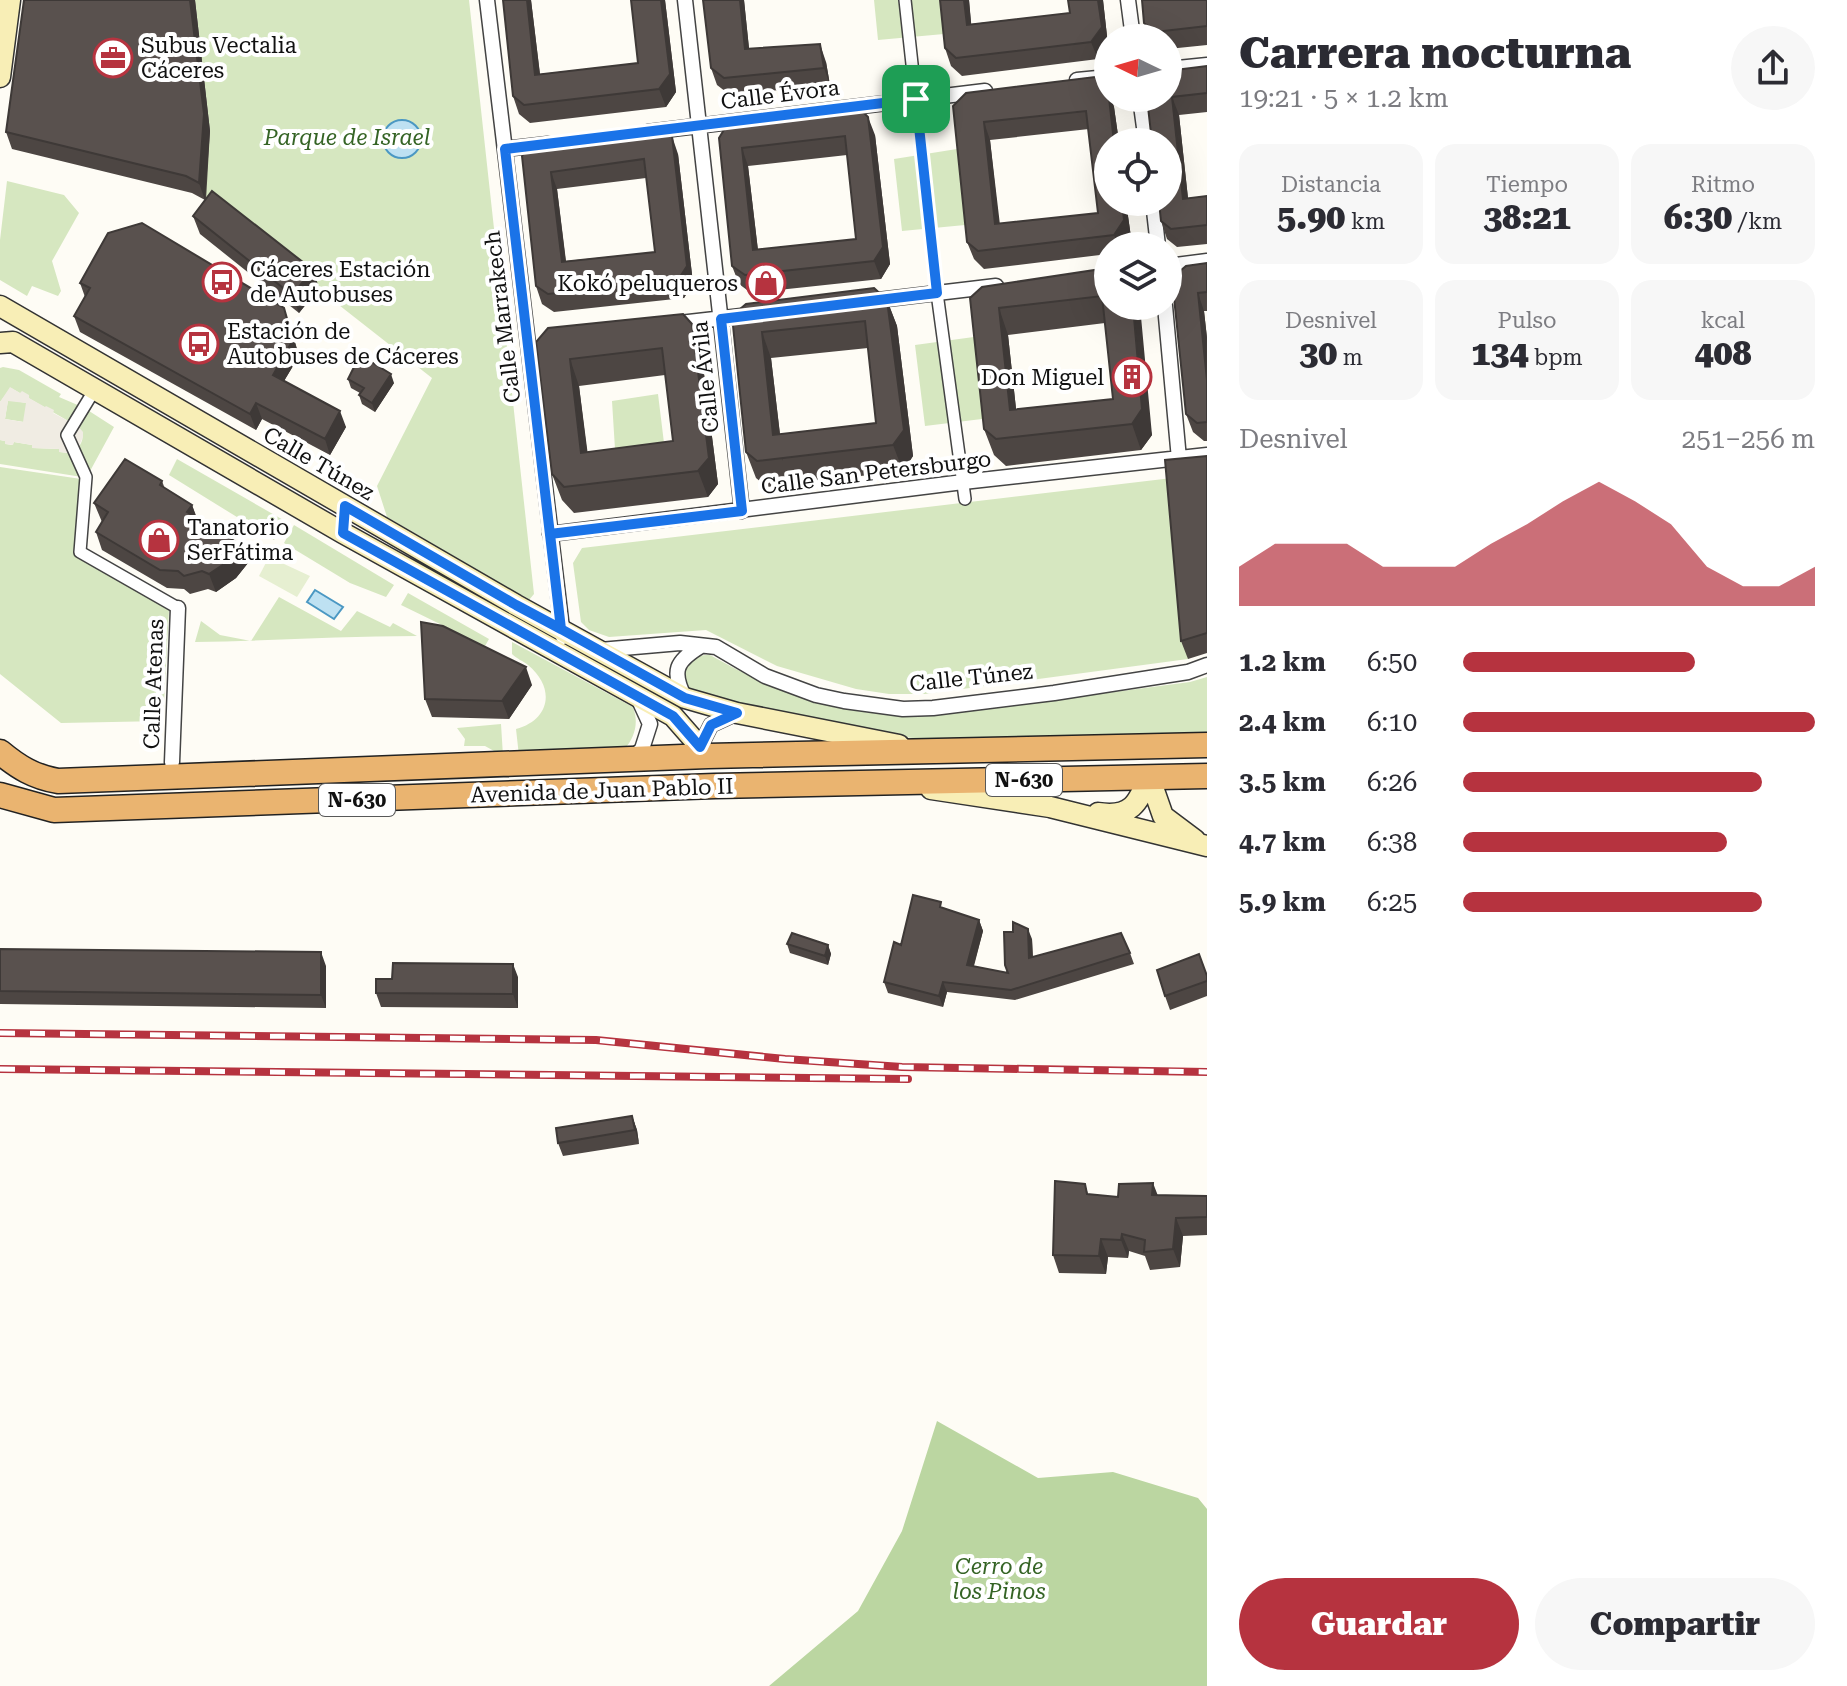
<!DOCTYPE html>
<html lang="es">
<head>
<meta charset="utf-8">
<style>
  :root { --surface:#fff; --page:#f7f7f7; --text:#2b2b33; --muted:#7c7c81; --accent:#b6333f }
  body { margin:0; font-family:"Roboto Serif",serif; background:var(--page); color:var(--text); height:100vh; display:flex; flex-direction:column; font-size:30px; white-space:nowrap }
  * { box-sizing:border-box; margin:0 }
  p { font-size:26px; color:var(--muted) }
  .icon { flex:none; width:44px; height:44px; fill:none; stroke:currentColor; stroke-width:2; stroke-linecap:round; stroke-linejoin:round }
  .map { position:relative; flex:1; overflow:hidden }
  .drawer { display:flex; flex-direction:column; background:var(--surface); width:640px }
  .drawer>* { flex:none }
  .needle { width:52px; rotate:275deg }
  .controls { position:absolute; left:1094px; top:24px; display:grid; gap:16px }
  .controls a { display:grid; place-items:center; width:88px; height:88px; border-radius:50%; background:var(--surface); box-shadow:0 8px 32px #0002; font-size:40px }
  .pin { position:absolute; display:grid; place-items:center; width:68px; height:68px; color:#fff; margin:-34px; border-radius:16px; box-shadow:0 4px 12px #0006 }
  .round { display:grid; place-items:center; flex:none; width:84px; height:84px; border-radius:42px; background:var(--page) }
  .headline { display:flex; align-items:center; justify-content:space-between; height:136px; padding:0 32px }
  h1 { font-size:44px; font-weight:800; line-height:60px }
  .figures { display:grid; grid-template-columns:repeat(3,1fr); gap:12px; height:136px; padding:8px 32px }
  .figures div { display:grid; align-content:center; border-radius:20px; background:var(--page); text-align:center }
  .figures b { font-size:34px; font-weight:800 }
  .figures small { font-size:22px; font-weight:400 }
  .figures p { font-size:22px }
  .chart { height:224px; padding:16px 32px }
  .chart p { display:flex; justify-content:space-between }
  .chart svg { width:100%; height:144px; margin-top:8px; fill:var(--accent); opacity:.7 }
  .primary-button { display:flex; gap:16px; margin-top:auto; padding:16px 32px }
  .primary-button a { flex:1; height:92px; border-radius:48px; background:var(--accent); color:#fff; font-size:32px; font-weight:800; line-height:92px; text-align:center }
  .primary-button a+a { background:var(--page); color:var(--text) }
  ul { padding:0 32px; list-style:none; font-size:26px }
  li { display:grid; grid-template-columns:128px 96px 1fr; align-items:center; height:60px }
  li i { height:20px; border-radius:10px; background:var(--accent) }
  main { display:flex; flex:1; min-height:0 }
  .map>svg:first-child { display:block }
  .green { fill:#d6e7c0 }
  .forest { fill:#bbd6a1 }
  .pitch { fill:#e6efd1 }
  .plaza { fill:#f0ece3; fill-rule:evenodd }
  .water { fill:#bee1f2; stroke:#4b98c3; stroke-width:2 }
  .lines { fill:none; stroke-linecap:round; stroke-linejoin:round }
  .pedestrian-casing { stroke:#444; stroke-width:14 }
  .minor-casing { stroke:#444; stroke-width:17 }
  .secondary-casing { stroke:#333; stroke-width:23 }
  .trunk-casing { stroke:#222; stroke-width:27 }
  .pedestrian { stroke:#fff; stroke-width:11 }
  .minor { stroke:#fff; stroke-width:14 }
  .secondary { stroke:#f8eeb6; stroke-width:20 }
  .trunk { stroke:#eab470; stroke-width:24 }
  .rail-casing { stroke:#b6333f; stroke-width:8 }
  .rail { stroke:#fff; stroke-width:5; stroke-dasharray:15; stroke-linecap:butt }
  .wall { fill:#4d4643; fill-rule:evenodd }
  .shaded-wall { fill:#3e3937 }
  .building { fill:#59514e; stroke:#3e3937; stroke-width:2; fill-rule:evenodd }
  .route-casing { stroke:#fff; stroke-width:16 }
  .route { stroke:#1a73e8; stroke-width:10 }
  .labels { text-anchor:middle; stroke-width:8; stroke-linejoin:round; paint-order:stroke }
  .shield { fill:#fff; stroke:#585858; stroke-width:2 }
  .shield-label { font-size:20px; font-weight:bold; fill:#111 }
  .poi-label { font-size:22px; fill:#111; stroke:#fff; text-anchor:start }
  .street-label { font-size:22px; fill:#111; stroke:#fff }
  .park-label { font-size:22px; font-style:italic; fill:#356425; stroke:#fff }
</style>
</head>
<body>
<main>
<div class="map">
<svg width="1207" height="1686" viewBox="0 0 1207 1686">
  <rect width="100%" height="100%" fill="#fefcf5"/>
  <path class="green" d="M195,0H469L534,594L529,600L387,517L377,486L432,378L205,200L210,131Z
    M874,0H940L944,34L878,40Z
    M957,149L965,225L902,231L894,159Z
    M7,181L64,195L79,213L52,261L61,291L58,296L32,286L27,296L0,280V240Z
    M981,336L990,418L925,426L915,345Z
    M3,367L19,370L61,394L59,397L80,406L70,422L11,388L0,402V368Z
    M658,394L664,443L615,449L612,401Z
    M8,400L27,403L24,422L5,419Z
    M86,409L114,427L89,473L78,448C84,440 84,434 78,426Z
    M0,440L5,441L6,444L12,445L14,442L32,445L33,448L60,449V452L68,453V450L82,477L0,464Z
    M177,459L285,521L274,540L169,475Z
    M0,467L81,479L75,556L169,610L163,721L61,723L0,674Z
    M1172,478L1188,659L925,694H889L856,689L777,666L706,630L609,637L589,630L581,622L573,563L582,548Z
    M294,525L394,585L386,597L350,583L284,543Z
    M408,593L489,639L485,646L401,605Z
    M279,597L341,631L357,611L390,627L393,623L417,636C343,636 269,641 195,642L201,621L220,635L251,641Z
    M512,642L633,707C639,723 635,737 624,750L519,756L516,729C550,720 556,688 528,665C523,661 517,659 512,654Z
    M710,655C798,704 855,721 956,713L1190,682L1207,677V735L949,742L886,735L696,695L686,689C681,667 686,655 710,655Z
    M501,724L503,756L485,746H464L465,739L457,728Z"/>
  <path class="forest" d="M937,1421L1038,1478L1113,1472L1198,1498L1207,1509V1686H769L858,1611L902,1531Z"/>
  <path class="pitch" d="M269,557L310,576L297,597L259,576Z"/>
  <path class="plaza" d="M10,387L20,393L22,391L29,395V398L45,407L46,406L54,410L53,413L78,426L83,432V437L78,448L69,450L68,453L59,452V449L32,448V445L14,442L13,445L5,444V441L0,440V402ZM8,401L26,403L23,422L5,419Z"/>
  <path class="water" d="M383 139a19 19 0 1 1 38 0a19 19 0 1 1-38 0Z
    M315,590L343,607L334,619L307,602Z"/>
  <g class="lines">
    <defs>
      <path id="pedestrian" d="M905,0L937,293L965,499
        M95,389L67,435L86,477L80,552L178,608"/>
      <path id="minor" d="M487,0L563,637
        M685,0L742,511
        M1128,0L1133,38
        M1168,69L1207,65
        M1077,80L1108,77
        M1140,98L1146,142
        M648,132L985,91
        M505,149L548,144
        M1153,202L1158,246
        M1168,266L1207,261
        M870,301L996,286
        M1165,306L1179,459
        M671,324L750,315
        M550,534L963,482L1207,455
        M600,650L680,643L716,647L765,676L816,695L844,701L903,709L933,708L1054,693L1188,672L1207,665
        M685,698C671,671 676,661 701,646
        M700,747L711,725L737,713
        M633,758L642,749L650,724L638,698
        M172,762L178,608"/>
      <path id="secondary" d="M0,77L10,0
        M0,306L516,605L685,698L737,713L899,745
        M0,343L13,342L343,533L673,716L708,756
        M1149,776L1163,816L1195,840
        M931,789L1050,807L1207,846
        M1098,813C1131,818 1138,804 1149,776"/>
      <path id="trunk" d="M0,752C18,767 34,777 58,781L708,756L1207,745
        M0,795L54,810L715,786L1207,776"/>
    </defs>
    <use href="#pedestrian" class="pedestrian-casing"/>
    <use href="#minor" class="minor-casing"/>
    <use href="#secondary" class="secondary-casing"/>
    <use href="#trunk" class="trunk-casing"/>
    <use href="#pedestrian" class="pedestrian"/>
    <use href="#minor" class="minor"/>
    <use href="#secondary" class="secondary"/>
    <use href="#trunk" class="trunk"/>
    <defs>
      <path id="rail" d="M0,1033L596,1040L785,1059L902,1067L1207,1072
        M0,1069L908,1079"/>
    </defs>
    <use href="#rail" class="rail-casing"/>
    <use href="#rail" class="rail"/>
  </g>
  <path class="wall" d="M24,0H195L210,131L206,200L313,270L319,288L299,313L200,234L193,216L205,200L192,193L12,149L6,132Z
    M503,0H531L540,74L638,63L631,0H665L676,92L666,107L530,123L519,114L513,96Z
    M703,0H744L749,49L826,62L830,85L730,95L717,85L711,68Z
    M940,0H969L971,24L1070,13L1068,0H1103L1108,45L1098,59L962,76L951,66L945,48Z
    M1207,0V45L1168,49V38H1150L1144,23Z
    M1207,66V112L1179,115L1188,198L1207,196V244L1177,247L1167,239L1161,221L1147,98Z
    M1111,98L1114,107L1119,142H1108V202H1126L1131,237L1125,246H1108V254L984,269L974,259L967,242L953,106ZM1089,129L1098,213L999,224L990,140Z
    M727,125L875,135L890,264L881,279L751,293L739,284L732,266ZM847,155L856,239L758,250L748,166Z
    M678,154L693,283L684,298L554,312L542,304L536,286L522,156ZM646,178L655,252L566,261L557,189Z
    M1207,263V311H1204L1207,338V441H1204L1193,432L1186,414L1172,278Z
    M1108,268L1152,435L1141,450L1006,466L994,455L984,429L970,298ZM1105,323L1113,399L1016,409L1008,335Z
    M80,283L290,324L299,356L284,381L346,427L330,455L262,419L256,430L80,332L74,316L85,297Z
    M887,300L897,326L913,456L903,471L767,487L756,478L746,452L732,316ZM868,348L876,423L780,434L771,358Z
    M536,342L701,350L718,484L708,497L574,513L562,500L552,474ZM665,375L673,441L587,452L579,386Z
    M348,379L394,383L375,412L362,404L359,395L360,393L351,388Z
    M1207,456V653L1188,659L1181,641Z
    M162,481L165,489L192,505L197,518L241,545L248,563L236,578L216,592L208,589L190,594L184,589L167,588L102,550L96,532L102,522L94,503Z
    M532,685L509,719L432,717L425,699Z
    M944,908L979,920L983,931L974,966L1008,973L1032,939L1033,957L1130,953L1134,964L1015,1000L947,992L943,1007L888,993L884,982L901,945Z
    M787,944L828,945L831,954L828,965L790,953Z
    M0,949L326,966V1008L0,1004Z
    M1207,976V996L1170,1010L1165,996Z
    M518,977V1008L381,1007L376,993Z
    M632,1116L637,1130L639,1144L563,1156L558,1143Z
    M1085,1184L1088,1194L1118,1197L1207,1196V1235L1183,1236L1180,1267L1150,1270L1145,1256L1129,1251L1128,1258L1108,1257L1106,1274L1059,1273L1053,1255Z"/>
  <path class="shaded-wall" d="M190,0H195L210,131L205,200L199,183Z
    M527,0H531L542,92L535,75Z
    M661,0H665L676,92L666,107L659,89Z
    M740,0H744L751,67L745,49Z
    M964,0H969L973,43L967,25Z
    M1098,0H1103L1108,45L1098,59L1091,42Z
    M820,44L826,62L830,85L824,68Z
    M1172,97L1179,115L1190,217L1183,199Z
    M1109,98H1111L1114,107L1119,142H1114Z
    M868,117L875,135L890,264L881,279L874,261Z
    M984,122L990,140L1002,242L995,224Z
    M672,136L678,154L693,283L684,298L678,280Z
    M742,148L748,166L760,268L753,250Z
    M551,172L557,189L568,280L562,262Z
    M1122,202H1126L1131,237L1125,246H1118L1114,235Z
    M313,270L319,288L299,313L292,295Z
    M1198,293L1204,311L1207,338V380Z
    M887,300L897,326L913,456L903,471L893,445Z
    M1133,306H1140L1152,435L1141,450L1132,424Z
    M284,308L299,356L278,391L273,375Z
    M999,308L1008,335L1019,436L1010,410Z
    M692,324L701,350L718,484L708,497L698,471Z
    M762,332L771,358L783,461L773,435Z
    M570,359L579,386L591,479L581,453Z
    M391,374L394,383L375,412L372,403Z
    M256,403L262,419L256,430L250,414Z
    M340,411L346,427L330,455L325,439Z
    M192,505L198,523L187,512Z
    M241,545L248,563L236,578L216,592L209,574Z
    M526,667L532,685L509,719L502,701Z
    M979,920L983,931L971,975L967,965Z
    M1028,929L1032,939L1033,968L1029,958Z
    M828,945L831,954L828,965L825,956Z
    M321,952L326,966V1008L321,995Z
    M513,964L518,977V1008L513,994Z
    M943,982L947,992L943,1007L939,996Z
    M632,1116L637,1130L639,1144L635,1130Z
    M1153,1183L1160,1201L1152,1195Z
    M1176,1218L1183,1236L1180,1267L1173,1249Z
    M1122,1234L1129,1251L1128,1258L1121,1240Z
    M1101,1239L1108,1257L1106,1274L1099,1256Z"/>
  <path class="building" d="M24,0H190L204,114L199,183L186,176L6,132Z
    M503,0H527L535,75L638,63L631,0H661L670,74L659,89L524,105L513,96Z
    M703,0H740L745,49L820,44L824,68L724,78L711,68Z
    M940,0H964L967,25L1070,13L1068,0H1098L1102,27L1091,42L956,58L945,48Z
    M1142,0H1207V26L1155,32L1144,23Z
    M1207,66V93L1172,97L1183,199L1207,196V225L1171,229L1161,221L1159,202H1168V142H1152L1147,98H1168V71Z
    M1095,77L1108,89L1114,142H1108V202H1122L1124,220L1114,235L978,251L967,242L953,106L966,93ZM1086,111L1098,213L995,224L984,122Z
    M857,106L868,117L883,247L874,261L745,275L732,266L719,138L727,125ZM845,136L856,239L753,250L742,148Z
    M660,125L672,136L687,266L678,280L548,294L536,286L522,156L531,144ZM644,159L655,252L562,262L551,172Z
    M212,191L313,270L292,295L193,216Z
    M142,223L284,308L293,340L273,375L340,411L325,439L256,403L250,414L74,316L90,288L80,283L108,233Z
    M1207,263V292L1198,293L1207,380V422L1197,423L1186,414L1172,278L1186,266Z
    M1108,268V306H1133L1142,409L1132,424L996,439L984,429L970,298L982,287ZM1102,296L1113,399L1010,410L999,308Z
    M874,288L887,300L904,430L893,445L757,461L746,452L732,316L746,304ZM865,321L876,423L773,435L762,332Z
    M683,314L692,324L709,458L698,471L564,487L552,474L536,342L548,328ZM662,348L673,441L581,453L570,359Z
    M360,355L391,374L372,403L359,395L364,388L348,379Z
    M1207,456V633L1181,641L1165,460Z
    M125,459L162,481L160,485L192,505L187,512L241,545L230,560L209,574L202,571L184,576L178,571L160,570L96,532L108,512L94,503Z
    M421,622L443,626L526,667L502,701L425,699Z
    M913,895L941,902L940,907L979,920L967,965L1008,973L1005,965L1004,932H1013V922L1028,929L1029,958L1121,933L1130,953L1011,990L943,982L939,996L884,982L894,942L901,945Z
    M792,933L828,945L825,956L787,944Z
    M0,949L321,952V995L0,991Z
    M1199,954L1207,976V981L1165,996L1157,970Z
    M393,963L513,964V994L376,993V979H392Z
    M632,1116L635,1130L558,1143L556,1128Z
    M1055,1181L1085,1184L1087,1194L1118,1197L1119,1184L1153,1183L1152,1195L1207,1196V1217L1176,1218L1173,1249L1144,1252L1145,1240L1122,1234L1121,1240L1101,1239L1099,1256L1053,1255Z"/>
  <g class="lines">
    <defs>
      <path id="route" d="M916,99L505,149C523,309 542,469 561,629L516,605L345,506L343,533L673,716L700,747L711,725L737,713L685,698L561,629L550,534L742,511L721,319L937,293L916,99"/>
    </defs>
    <use href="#route" class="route-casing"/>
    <use href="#route" class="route"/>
  </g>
  <defs>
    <symbol id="office-ring" viewBox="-11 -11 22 22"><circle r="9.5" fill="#fff" stroke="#b6333f" stroke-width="1.5"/><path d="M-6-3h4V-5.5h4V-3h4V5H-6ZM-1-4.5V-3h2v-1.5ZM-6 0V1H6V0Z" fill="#b6333f"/></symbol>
    <symbol id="bus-ring" viewBox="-11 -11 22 22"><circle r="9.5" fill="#fff" stroke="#b6333f" stroke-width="1.5"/><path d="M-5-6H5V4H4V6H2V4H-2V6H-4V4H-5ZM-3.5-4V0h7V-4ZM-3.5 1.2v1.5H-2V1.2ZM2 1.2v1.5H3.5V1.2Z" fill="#b6333f"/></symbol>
    <symbol id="shop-ring" viewBox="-11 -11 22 22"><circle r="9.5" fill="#fff" stroke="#b6333f" stroke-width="1.5"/><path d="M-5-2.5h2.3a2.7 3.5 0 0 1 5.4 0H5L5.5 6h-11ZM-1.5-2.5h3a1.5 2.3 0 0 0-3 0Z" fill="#b6333f"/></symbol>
    <symbol id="building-ring" viewBox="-11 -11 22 22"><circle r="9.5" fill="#fff" stroke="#b6333f" stroke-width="1.5"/><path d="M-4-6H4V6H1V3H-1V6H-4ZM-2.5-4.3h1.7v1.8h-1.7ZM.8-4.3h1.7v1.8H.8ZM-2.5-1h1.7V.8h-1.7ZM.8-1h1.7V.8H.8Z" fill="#b6333f"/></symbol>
  </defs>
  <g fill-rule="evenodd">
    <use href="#office-ring" x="91" y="36" width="44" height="44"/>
    <use href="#bus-ring" x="200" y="260" width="44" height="44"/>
    <use href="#shop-ring" x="744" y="261" width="44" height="44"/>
    <use href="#bus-ring" x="177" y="322" width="44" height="44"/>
    <use href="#building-ring" x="1110" y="355" width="44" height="44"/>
    <use href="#shop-ring" x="137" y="518" width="44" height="44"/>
  </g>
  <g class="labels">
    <g class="shield">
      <rect x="986" y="764" width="76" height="32" rx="6"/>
      <rect x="319" y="784" width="76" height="32" rx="6"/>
    </g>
    <g class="shield-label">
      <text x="1024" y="787">N-630</text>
      <text x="357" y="807">N-630</text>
    </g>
    <g class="poi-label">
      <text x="141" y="53">Subus Vectalia<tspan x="141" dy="25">Cáceres</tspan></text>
      <text x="250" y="277">Cáceres Estación<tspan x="250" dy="25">de Autobuses</tspan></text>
      <text x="738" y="291" text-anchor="end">Kokó peluqueros</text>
      <text x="227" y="339">Estación de<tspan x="227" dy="25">Autobuses de Cáceres</tspan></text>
      <text x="1104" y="385" text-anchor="end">Don Miguel</text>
      <text x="187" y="535">Tanatorio<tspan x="187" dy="25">SerFátima</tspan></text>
    </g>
    <g class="street-label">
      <text transform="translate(780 94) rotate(-7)" y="8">Calle Évora</text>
      <text transform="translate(502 317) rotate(-97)" y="8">Calle Marrakech</text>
      <text transform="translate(705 377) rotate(-96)" y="8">Calle Ávila</text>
      <text transform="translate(319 463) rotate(30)" y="8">Calle Túnez</text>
      <text transform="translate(876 472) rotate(-7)" y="8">Calle San Petersburgo</text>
      <text transform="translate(971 677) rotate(-6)" y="8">Calle Túnez</text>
      <text transform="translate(153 684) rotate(-88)" y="8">Calle Atenas</text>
      <text transform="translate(602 790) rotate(-2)" y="8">Avenida de Juan Pablo II</text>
    </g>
    <g class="park-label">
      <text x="347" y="145">Parque de Israel</text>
      <text x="999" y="1574">Cerro de<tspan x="999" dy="25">los Pinos</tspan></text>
    </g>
  </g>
</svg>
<div class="controls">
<a><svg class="needle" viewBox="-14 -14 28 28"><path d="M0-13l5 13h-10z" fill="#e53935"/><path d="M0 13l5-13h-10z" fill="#7c7c81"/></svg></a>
<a><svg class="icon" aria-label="locate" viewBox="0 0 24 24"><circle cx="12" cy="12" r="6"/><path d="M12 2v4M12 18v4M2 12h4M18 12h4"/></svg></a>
<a><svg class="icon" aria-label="layers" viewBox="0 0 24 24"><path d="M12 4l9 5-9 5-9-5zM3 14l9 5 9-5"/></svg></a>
</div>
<div class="pin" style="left:916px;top:99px;background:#1e9e55"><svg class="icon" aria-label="arrive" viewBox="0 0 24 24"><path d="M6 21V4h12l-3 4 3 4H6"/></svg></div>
</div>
<section class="drawer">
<div class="headline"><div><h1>Carrera nocturna</h1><p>19:21 · 5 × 1.2 km</p></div><a class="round"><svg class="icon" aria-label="share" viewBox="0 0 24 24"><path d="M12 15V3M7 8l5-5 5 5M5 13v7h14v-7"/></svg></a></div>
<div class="figures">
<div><p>Distancia</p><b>5.90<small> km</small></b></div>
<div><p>Tiempo</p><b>38:21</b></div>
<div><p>Ritmo</p><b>6:30<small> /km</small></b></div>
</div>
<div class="figures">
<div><p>Desnivel</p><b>30<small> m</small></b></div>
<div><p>Pulso</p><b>134<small> bpm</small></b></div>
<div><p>kcal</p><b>408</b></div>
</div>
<div class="chart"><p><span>Desnivel</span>251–256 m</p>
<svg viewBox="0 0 160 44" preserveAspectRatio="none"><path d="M0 44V32L10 25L20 25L30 25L40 32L50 32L60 32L70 25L80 19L90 12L100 6L110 12L120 19L130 32L140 38L150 38L160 32V44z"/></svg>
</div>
<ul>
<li><b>1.2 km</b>6:50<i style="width:66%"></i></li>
<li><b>2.4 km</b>6:10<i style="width:100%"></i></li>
<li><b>3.5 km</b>6:26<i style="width:85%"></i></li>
<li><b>4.7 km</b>6:38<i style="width:75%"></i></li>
<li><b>5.9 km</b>6:25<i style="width:85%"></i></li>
</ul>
<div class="primary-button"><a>Guardar</a><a>Compartir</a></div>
</section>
</main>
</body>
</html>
